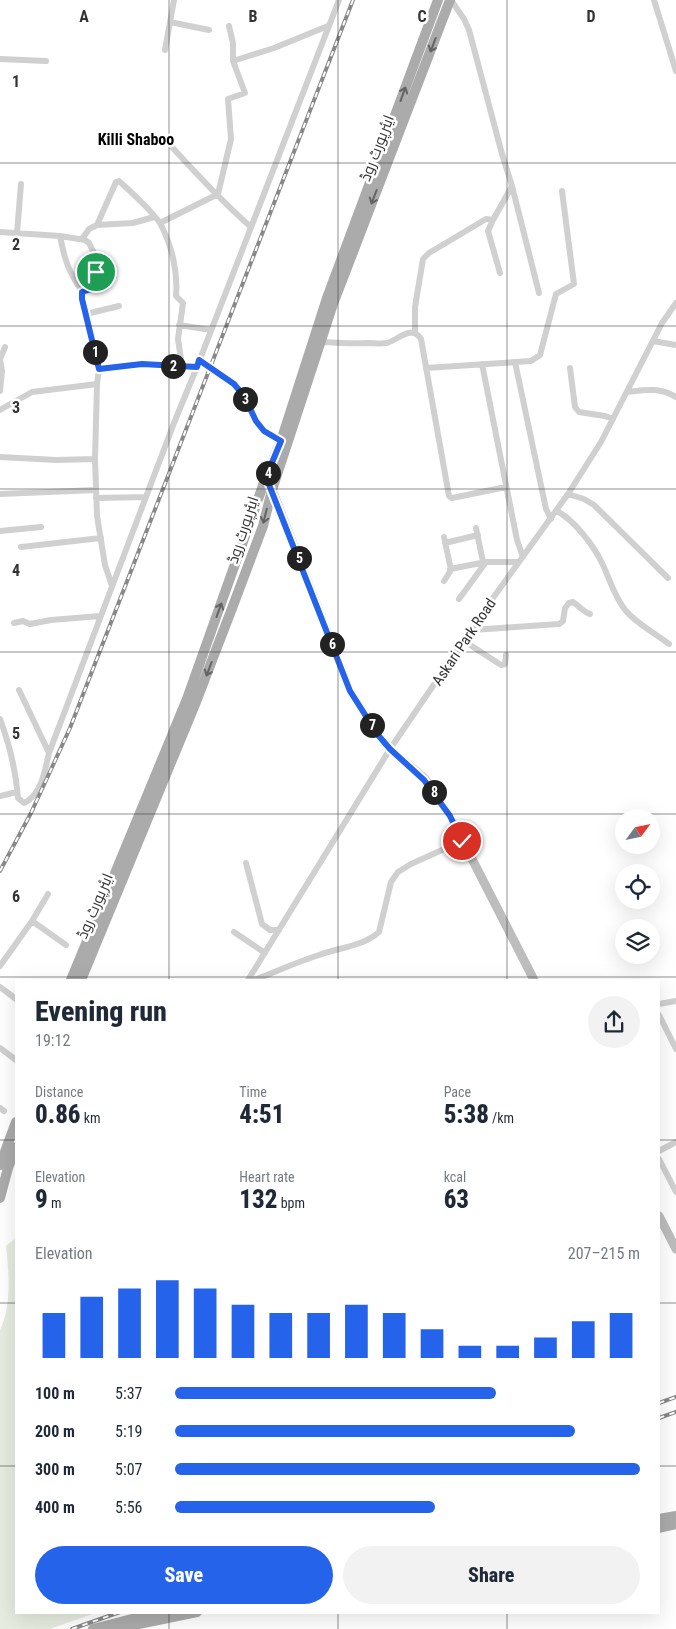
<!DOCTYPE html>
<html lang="en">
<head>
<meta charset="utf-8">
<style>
  :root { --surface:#fff; --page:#f2f2f3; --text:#1f2937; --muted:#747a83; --accent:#2563eb }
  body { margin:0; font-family:"Roboto Condensed",Cairo,sans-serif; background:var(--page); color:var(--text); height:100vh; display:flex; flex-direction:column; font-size:19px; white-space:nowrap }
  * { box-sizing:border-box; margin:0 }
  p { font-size:16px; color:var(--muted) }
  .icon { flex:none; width:28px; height:28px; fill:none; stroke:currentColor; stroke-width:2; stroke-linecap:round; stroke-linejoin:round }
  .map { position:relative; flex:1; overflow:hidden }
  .sheet { position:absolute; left:15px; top:979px; width:645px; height:635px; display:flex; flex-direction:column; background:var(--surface); border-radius:0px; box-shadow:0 5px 20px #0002 }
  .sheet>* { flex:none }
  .needle { width:32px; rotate:57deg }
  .buttons { position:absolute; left:615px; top:809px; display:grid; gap:10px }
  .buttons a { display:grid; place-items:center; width:45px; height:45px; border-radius:50%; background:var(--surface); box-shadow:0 5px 20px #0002; font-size:25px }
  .pin { position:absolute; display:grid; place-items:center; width:42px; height:42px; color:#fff; margin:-21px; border:2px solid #fff; border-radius:50%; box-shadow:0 1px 5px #0007 }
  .km { position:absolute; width:25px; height:25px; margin:-12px; border-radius:50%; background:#222; color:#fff; font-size:14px; line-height:25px; text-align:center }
  .round { display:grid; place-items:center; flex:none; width:52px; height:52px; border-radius:26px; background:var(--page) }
  .overview { display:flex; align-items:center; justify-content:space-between; height:85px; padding:0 20px }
  h1 { font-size:28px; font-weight:800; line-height:38px }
  .stats { display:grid; grid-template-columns:repeat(3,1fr); gap:8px; height:85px; padding:5px 20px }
  .stats div { display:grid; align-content:center }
  .stats b { font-size:25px; font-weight:800 }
  .stats small { font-size:14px; font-weight:400 }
  .stats p { font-size:14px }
  .chart { height:140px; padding:10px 20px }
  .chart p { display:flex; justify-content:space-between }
  .chart svg { width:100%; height:90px; margin-top:5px; stroke:var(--accent); stroke-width:6 }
  .action { display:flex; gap:10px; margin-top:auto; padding:10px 20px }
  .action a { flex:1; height:58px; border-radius:30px; background:var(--accent); color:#fff; font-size:20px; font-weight:800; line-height:58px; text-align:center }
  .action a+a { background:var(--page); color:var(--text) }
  ul { padding:0 20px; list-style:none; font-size:16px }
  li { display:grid; grid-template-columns:80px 60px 1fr; align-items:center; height:38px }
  li i { height:12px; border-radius:6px; background:var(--accent) }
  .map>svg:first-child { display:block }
  .green { fill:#e6ecdf }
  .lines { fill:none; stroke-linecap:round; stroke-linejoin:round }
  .street { stroke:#d0d0d0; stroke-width:6 }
  .secondary { stroke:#bdbdbd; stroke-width:9 }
  .primary { stroke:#ababab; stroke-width:10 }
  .rail-casing { stroke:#888; stroke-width:4 }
  .rail { stroke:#fff; stroke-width:2; stroke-dasharray:5.5; stroke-linecap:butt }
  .oneway { stroke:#636363 }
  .route-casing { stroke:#fff; stroke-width:10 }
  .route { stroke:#2563eb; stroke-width:6 }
  .grid { fill:none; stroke:#333; stroke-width:1; stroke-opacity:0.55 }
  .labels { text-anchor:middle; stroke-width:5; stroke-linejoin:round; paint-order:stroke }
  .street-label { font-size:15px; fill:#333; stroke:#fff }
  .neighbourhood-label { font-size:16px; font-weight:bold; fill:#000; stroke:#fff }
  .grid-label { font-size:16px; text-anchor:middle; font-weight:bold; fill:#333; stroke:#fff; stroke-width:5; stroke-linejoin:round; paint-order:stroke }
</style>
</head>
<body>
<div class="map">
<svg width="676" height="1629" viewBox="0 0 676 1629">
  <rect width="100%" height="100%" fill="#fff"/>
  <path class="green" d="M16,1238V1612L95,1613L50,1629H0V1330C12,1304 9,1274 6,1246Z"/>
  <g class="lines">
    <path class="street" d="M654,0L676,71
      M170,22L209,30
      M229,26L233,43V61
      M165,50L174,0
      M0,59L46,61
      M170,145C196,173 222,202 251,227
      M512,186L539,293
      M493,220L488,231L500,273
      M160,223L218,194L231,139L228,99L245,93L233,61L274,48L328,26
      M97,225L133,223L154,217
      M0,232L60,236C64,258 69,273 82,291L99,369L97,384L95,459L97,516L105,565L112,586
      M17,233L21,184
      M60,236L85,240L89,243L102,269L101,271L95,273L94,288L82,291
      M82,239L89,229L97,225L116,182L119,181C128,189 156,215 161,225C172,246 178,273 176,296L183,303L178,339L182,366
      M86,314L119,306
      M179,325L211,330
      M415,333V307L423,259L429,253L486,219L493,220L512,186L502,154L469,30L464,19L451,0
      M653,341L676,345
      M321,342C337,343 352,344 368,343C374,343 381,344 387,343C398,340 412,324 421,339L449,496L452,498L506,487
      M199,360L234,384L244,396L256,421L264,431L281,441
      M515,362L546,509L551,519
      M482,364L517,540L523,557
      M426,368L531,361L540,355L556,294L574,284L562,191
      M570,368L575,407L579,412L605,416L613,419
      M99,369L142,364L197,367
      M0,391L2,371L0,359L5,347
      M627,392C645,390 660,387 676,397
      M0,410L32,392L97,384
      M0,457L56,460L95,459
      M0,494L96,490
      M568,494L584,499L594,505L668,578
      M96,498L146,497
      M557,511C574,520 594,546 602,563C610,579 614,597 626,611C637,624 655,633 669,644
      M476,528L483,562
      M0,531L41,527
      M444,537L451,570L444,581
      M445,543L478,535
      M21,547L101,538
      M450,569L486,562H519
      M459,599L486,562
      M14,623L23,621L30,624L51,620L100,616
      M472,630L559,624L563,621L565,608L569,603L573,602C579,606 583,612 590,614
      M464,641L501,665L505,664L506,655
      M0,719C9,743 16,772 18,798L24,803C42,795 45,769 49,753L19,690
      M49,753L174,423L197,367L339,0
      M0,796L17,792
      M246,863L262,924L270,930H279
      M32,921L66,945
      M234,932L265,953
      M0,966L32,921L48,894
      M248,980L390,749L493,598L568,494L601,442L662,323L676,303
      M254,980C275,972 297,962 319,955C340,947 362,947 379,932L391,882L398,872L411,864L462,841
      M0,987L16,999
      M659,1004L676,1001
      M659,1015L676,1049
      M0,1048L16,1060
      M0,1108L4,1111
      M659,1151L676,1142
      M659,1159L676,1192"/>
    <path class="secondary" d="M271,487L350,691L379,735L390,749L425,779L450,816L534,980
      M659,1216L676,1249"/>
    <path class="primary" d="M71,980L187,699L266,477L281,441L327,298L438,0
      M81,980L196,702L231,611L263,526L272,490L333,304L450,0
      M0,1165L16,1122
      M0,1198L8,1168L16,1147
      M659,1519L676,1516
      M659,1528L676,1524
      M93,1629L159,1612
      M115,1629L197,1612"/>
    <defs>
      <path id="rail" d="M0,871L31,813L70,728L353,0
        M659,1403L676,1397
        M659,1418L676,1412
        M72,1629L120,1612"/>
    </defs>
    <use href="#rail" class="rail-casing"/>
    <use href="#rail" class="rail"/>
  </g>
  <defs><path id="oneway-shaft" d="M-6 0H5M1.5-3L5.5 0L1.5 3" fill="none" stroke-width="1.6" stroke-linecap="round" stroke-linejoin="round" transform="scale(1.25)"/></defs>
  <g class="oneway">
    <use href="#oneway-shaft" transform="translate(433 45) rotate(111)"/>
    <use href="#oneway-shaft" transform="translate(403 94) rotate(-70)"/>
    <use href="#oneway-shaft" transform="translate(374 197) rotate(111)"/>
    <use href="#oneway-shaft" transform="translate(265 516) rotate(104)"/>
    <use href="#oneway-shaft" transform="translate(219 610) rotate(-70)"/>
    <use href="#oneway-shaft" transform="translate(209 669) rotate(111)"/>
  </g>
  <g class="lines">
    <defs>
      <path id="route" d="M96,272L94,288L82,292V299L99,369L142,364L197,367L199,360L234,384L244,396L256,421L264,431L281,441L266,477L350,691L378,735L390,749L424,780L450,816L462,841"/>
    </defs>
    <use href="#route" class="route-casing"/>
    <use href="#route" class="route"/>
  </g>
  <path class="grid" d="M169,0V980M338,0V980M507,0V980M0,163H676M0,326H676M0,489H676M0,652H676M0,814H676M0,977H676M0,1140H16M659,1140H676M0,1303H16M659,1303H676M0,1466H16M659,1466H676M169,1612V1629M338,1612V1629M507,1612V1629"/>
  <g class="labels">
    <g class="street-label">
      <text transform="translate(377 148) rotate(-69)" y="5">ایئرپورٹ روڈ</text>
      <text transform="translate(243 530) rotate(-72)" y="5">ایئرپورٹ روڈ</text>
      <text transform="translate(464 642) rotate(-56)" y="5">Askari Park Road</text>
      <text transform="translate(95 906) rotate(-67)" y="5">ایئرپورٹ روڈ</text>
    </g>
    <g class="neighbourhood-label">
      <text x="136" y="145">Killi Shaboo</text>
    </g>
  </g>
  <g class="grid-label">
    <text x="84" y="22">A</text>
    <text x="253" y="22">B</text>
    <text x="422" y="22">C</text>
    <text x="591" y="22">D</text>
    <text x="16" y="87">1</text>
    <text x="16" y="250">2</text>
    <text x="16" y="413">3</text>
    <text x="16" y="576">4</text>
    <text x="16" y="739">5</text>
    <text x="16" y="902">6</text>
  </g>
</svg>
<div class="buttons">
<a><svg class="needle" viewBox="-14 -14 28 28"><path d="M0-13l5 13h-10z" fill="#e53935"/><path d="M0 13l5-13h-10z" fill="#747a83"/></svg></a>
<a><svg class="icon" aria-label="locate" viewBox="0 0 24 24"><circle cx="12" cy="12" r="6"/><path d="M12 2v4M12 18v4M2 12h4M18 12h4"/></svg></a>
<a><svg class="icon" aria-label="layers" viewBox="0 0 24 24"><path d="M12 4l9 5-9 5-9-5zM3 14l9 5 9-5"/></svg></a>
</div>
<div class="pin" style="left:96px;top:272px;background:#1e9e55"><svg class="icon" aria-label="arrive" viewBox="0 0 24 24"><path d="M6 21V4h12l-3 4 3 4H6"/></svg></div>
<div class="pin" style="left:462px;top:841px;background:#d93025"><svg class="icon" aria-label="check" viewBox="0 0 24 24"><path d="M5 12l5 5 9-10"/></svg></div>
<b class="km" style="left:95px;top:352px">1</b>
<b class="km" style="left:173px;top:366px">2</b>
<b class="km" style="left:245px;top:399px">3</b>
<b class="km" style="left:268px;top:473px">4</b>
<b class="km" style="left:299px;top:558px">5</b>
<b class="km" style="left:332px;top:644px">6</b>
<b class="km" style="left:372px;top:725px">7</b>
<b class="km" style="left:434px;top:792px">8</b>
<section class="sheet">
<div class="overview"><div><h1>Evening run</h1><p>19:12</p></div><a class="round"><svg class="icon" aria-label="share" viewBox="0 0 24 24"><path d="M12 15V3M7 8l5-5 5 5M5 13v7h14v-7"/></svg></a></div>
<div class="stats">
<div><p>Distance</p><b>0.86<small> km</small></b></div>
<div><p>Time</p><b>4:51</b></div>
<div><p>Pace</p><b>5:38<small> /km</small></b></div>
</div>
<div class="stats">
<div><p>Elevation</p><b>9<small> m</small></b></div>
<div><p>Heart rate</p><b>132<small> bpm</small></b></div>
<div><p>kcal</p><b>63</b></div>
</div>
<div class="chart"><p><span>Elevation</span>207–215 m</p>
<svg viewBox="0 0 160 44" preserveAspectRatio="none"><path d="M5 44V22M15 44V14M25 44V10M35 44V6M45 44V10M55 44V18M65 44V22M75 44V22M85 44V18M95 44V22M105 44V30M115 44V38M125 44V38M135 44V34M145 44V26M155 44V22"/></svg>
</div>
<ul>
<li><b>100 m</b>5:37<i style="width:69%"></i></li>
<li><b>200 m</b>5:19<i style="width:86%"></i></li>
<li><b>300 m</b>5:07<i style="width:100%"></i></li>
<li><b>400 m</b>5:56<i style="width:56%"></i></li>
</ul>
<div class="action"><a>Save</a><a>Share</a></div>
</section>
</div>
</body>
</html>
